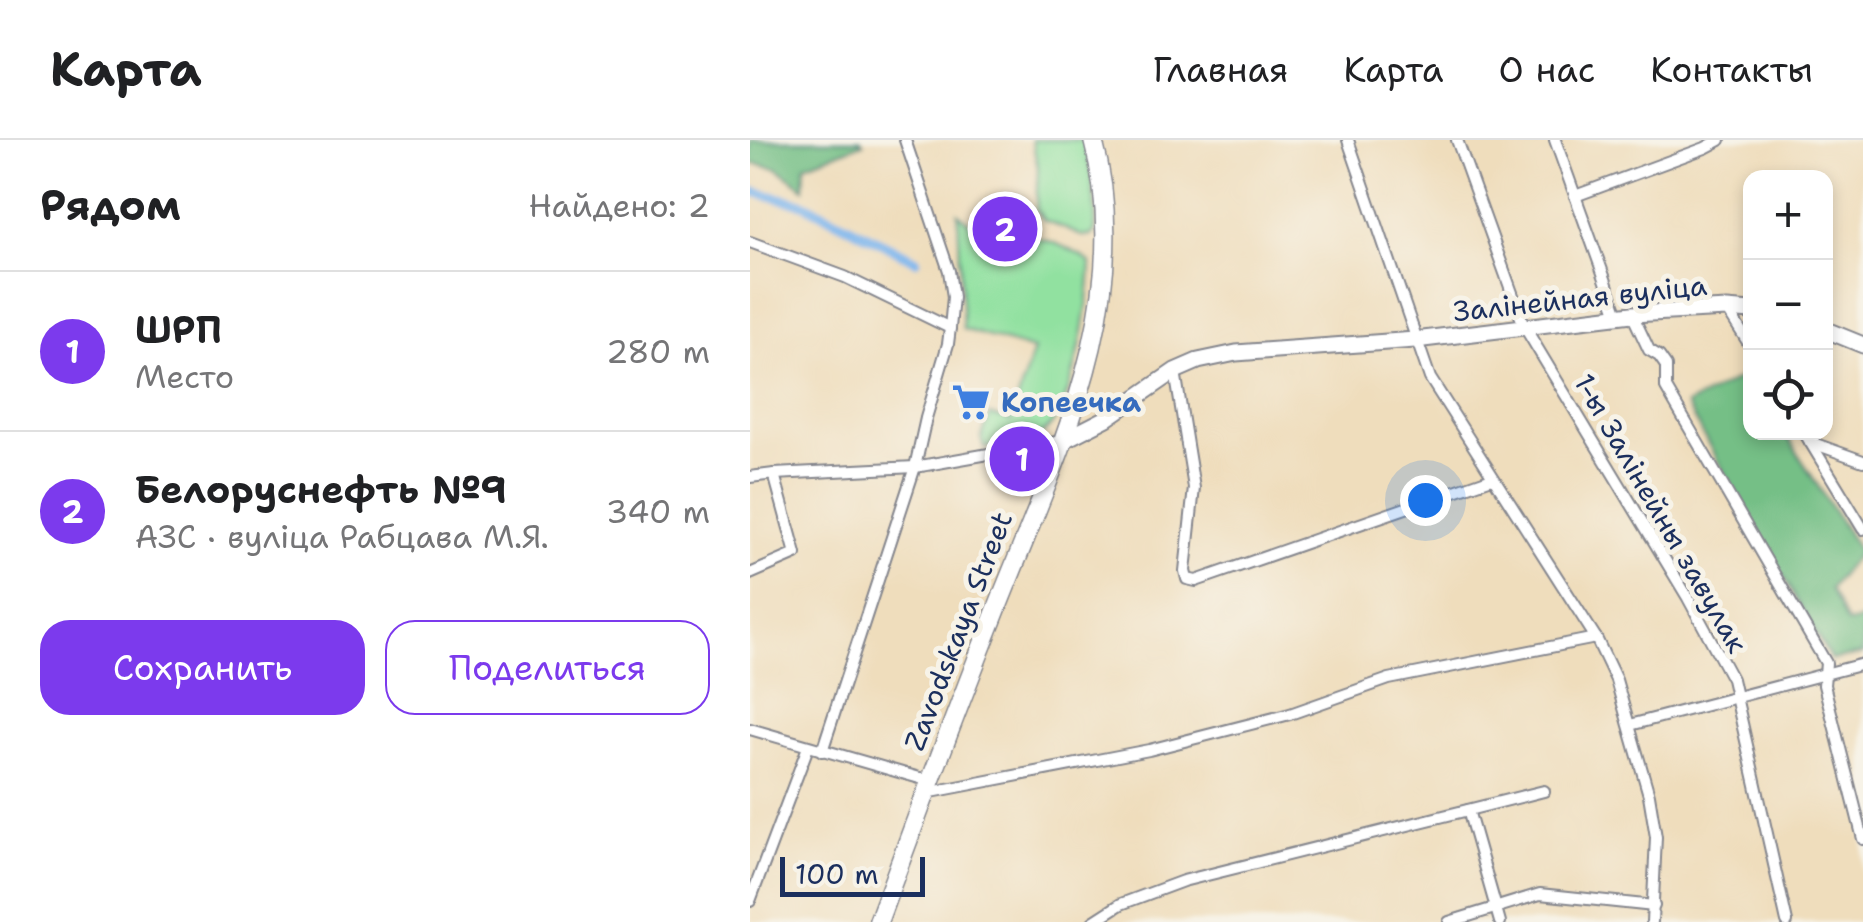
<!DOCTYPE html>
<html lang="ru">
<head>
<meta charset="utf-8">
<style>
  body { margin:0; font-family:"Shantell Sans",sans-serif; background:#f6f6f6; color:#202124 }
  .controls { position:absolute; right:30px; top:30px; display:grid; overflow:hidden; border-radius:20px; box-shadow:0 5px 15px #0003 }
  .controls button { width:90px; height:90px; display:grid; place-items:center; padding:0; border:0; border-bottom:2px solid #e0e0e0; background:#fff; color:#202124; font:50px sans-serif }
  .scale { position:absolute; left:30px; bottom:25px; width:145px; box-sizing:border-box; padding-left:10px; border:5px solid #1b2f5e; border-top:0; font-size:28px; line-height:35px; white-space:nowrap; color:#1b2f5e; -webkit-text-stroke:8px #f7f3e8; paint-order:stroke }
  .you { position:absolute; left:675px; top:360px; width:35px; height:35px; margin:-25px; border:8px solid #fff; border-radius:50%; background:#1a73e8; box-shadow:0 0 0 15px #1a73e833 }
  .badge { display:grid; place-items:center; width:65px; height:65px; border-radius:50%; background:#7c3aed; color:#fff; font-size:32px; font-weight:700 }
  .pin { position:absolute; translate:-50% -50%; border:5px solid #fff; box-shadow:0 2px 10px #0006 }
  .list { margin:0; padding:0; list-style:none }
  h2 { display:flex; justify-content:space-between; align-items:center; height:130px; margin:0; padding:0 40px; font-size:42px }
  h2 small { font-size:32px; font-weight:400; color:#757577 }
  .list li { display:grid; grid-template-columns:65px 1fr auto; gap:30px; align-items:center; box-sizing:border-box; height:160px; padding:0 40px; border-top:2px solid #e0e0e0 }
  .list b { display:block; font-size:38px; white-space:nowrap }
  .list p { margin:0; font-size:32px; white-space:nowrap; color:#757577 }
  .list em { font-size:32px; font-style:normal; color:#757577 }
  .actions { display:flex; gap:20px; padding:30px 40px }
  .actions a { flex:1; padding:22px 0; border:2px solid #7c3aed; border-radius:30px; text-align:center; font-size:35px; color:#7c3aed }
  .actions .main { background:#7c3aed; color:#fff }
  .icon { flex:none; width:55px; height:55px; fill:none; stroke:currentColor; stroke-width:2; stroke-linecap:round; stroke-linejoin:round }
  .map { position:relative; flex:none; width:1113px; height:782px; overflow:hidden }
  header { display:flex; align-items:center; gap:60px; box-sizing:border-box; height:140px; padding:0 50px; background:#fff; border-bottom:2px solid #e0e0e0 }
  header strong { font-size:48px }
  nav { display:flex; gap:55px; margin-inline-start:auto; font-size:35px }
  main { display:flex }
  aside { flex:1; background:#fff }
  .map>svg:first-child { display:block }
  .green { fill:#91e1a0; stroke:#56887f; stroke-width:2.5 }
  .forest { fill:#74bf86; stroke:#487772; stroke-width:2.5 }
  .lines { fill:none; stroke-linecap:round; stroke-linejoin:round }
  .canal { stroke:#7db5ed; stroke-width:10 }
  .street-casing { stroke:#85868d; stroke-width:14 }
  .secondary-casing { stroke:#85868d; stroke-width:19 }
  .primary-casing { stroke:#85868d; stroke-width:21 }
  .street { stroke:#fff; stroke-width:10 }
  .secondary { stroke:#fff; stroke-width:15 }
  .primary { stroke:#fff; stroke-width:18 }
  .labels { text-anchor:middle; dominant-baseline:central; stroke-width:10; stroke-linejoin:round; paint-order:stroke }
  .street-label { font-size:28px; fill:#1b2f5e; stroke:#f7f3e8 }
  .shop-label { font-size:28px; font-weight:bold; fill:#366cbe; stroke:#f7f3e8; text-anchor:start }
</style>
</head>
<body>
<header>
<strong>Карта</strong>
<nav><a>Главная</a><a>Карта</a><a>О нас</a><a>Контакты</a></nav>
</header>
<main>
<aside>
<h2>Рядом<small>Найдено: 2</small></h2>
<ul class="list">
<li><span class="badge">1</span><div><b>ШРП</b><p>Место</p></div><em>280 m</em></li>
<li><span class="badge">2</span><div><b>Белоруснефть №9</b><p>АЗС · вуліца Рабцава М.Я.</p></div><em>340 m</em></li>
</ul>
<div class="actions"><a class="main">Сохранить</a><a>Поделиться</a></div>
</aside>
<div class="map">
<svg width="1113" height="782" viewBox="0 0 1113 782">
  <rect width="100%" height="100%" fill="#f7f3e8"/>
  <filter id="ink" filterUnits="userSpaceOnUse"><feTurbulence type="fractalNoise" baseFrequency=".01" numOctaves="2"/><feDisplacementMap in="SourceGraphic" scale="20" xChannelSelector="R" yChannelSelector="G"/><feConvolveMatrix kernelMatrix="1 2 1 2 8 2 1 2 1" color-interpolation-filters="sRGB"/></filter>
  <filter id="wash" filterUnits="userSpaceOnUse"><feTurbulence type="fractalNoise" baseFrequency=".0048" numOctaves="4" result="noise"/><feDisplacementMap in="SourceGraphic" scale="40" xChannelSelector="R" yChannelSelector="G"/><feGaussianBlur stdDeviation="2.25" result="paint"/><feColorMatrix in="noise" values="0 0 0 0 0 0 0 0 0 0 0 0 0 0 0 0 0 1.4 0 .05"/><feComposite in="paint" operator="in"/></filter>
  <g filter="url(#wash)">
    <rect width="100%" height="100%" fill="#efddbc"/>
    <g class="green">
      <path d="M282 0H334C341 30 347 62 345 92L340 96H332L294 80 286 70 288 28Z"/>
      <path d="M208 73C221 85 240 98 258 101 267 103 274 98 282 98 297 98 332 113 341 124 339 164 325 268 293 293 276 307 255 305 234 308L231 299 240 275 261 281 283 210 213 189Z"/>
    </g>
    <g class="forest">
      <polygon points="0,0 111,0 113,3 55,25 54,48 27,28 0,23"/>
      <polygon points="999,234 1001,292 1035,293 1109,412 1080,449 1097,483 1113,480 1113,514 1081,520 936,265"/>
    </g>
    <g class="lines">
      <polyline class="canal" points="0,51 54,64 166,120"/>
    </g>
  </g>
  <g filter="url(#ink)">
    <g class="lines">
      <g class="street-casing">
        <g id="street">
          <polyline points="155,0 199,131 203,157 200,188"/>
          <polyline points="598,0 680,238 846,498 866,540 899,655 906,697 902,782"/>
          <polyline points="707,0 774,186 938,458 982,539 1037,782"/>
          <polyline points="805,0 868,175"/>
          <polyline points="825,56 955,8 970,0"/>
          <polyline points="0,102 95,137 200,188 198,204 176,278 165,327 72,611"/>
          <polyline points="977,169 1001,207"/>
          <polyline points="882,174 899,210 909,216 916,226 916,248 1076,523 1074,545 1113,699"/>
          <polyline points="425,231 444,348 435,431 437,439 446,441 742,338"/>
          <polyline points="1054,292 1113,389"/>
          <polyline points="1060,302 1113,321"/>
          <polyline points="0,337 24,334 165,327 312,301"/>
          <polyline points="0,434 46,414 24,334"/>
          <polyline points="880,585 1113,524"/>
          <polyline points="0,589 180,641"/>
          <polyline points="176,653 399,610 540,574 639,539 846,498"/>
          <polyline points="718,670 750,782"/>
          <polyline points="0,761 58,607"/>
          <polyline points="343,782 371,764 433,741 794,651"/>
          <polyline points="699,782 790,754 904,766"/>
        </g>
      </g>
      <g class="secondary-casing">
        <g id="secondary">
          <polyline points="1076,190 1113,205"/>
          <polyline points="312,301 357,278 425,231 448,221 486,213 665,200 882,174 977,169 1001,171"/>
        </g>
      </g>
      <g class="primary-casing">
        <path id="primary" d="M128 782C166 679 204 577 244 476 302 326 388 164 343 0"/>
      </g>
      <use href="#street" class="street"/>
      <use href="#secondary" class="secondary"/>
      <use href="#primary" class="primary"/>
    </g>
  </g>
  <defs>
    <g id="supermarket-bare" transform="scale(3)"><path d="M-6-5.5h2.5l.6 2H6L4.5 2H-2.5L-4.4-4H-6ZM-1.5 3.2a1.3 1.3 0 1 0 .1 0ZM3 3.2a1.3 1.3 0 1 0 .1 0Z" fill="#3f7fe0" stroke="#f7f3e8" stroke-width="2.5" paint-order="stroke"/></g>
  </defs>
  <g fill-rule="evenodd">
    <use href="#supermarket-bare" x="221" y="262"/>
  </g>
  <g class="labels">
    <g class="street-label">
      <text transform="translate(830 158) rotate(-6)">Залінейная вуліца</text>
      <text transform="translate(911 373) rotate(60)">1-ы Залінейны завулак</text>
      <text transform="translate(208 491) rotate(-69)">Zavodskaya Street</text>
    </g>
    <g class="shop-label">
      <text x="251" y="262">Копеечка</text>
    </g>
  </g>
</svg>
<div class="controls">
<button>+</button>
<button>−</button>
<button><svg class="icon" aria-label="locate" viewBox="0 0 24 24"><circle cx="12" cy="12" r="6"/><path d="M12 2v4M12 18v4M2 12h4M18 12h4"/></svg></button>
</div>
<div class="scale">100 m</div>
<div class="you"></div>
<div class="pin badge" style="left:272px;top:319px">1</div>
<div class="pin badge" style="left:255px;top:89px">2</div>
</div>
</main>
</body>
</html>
